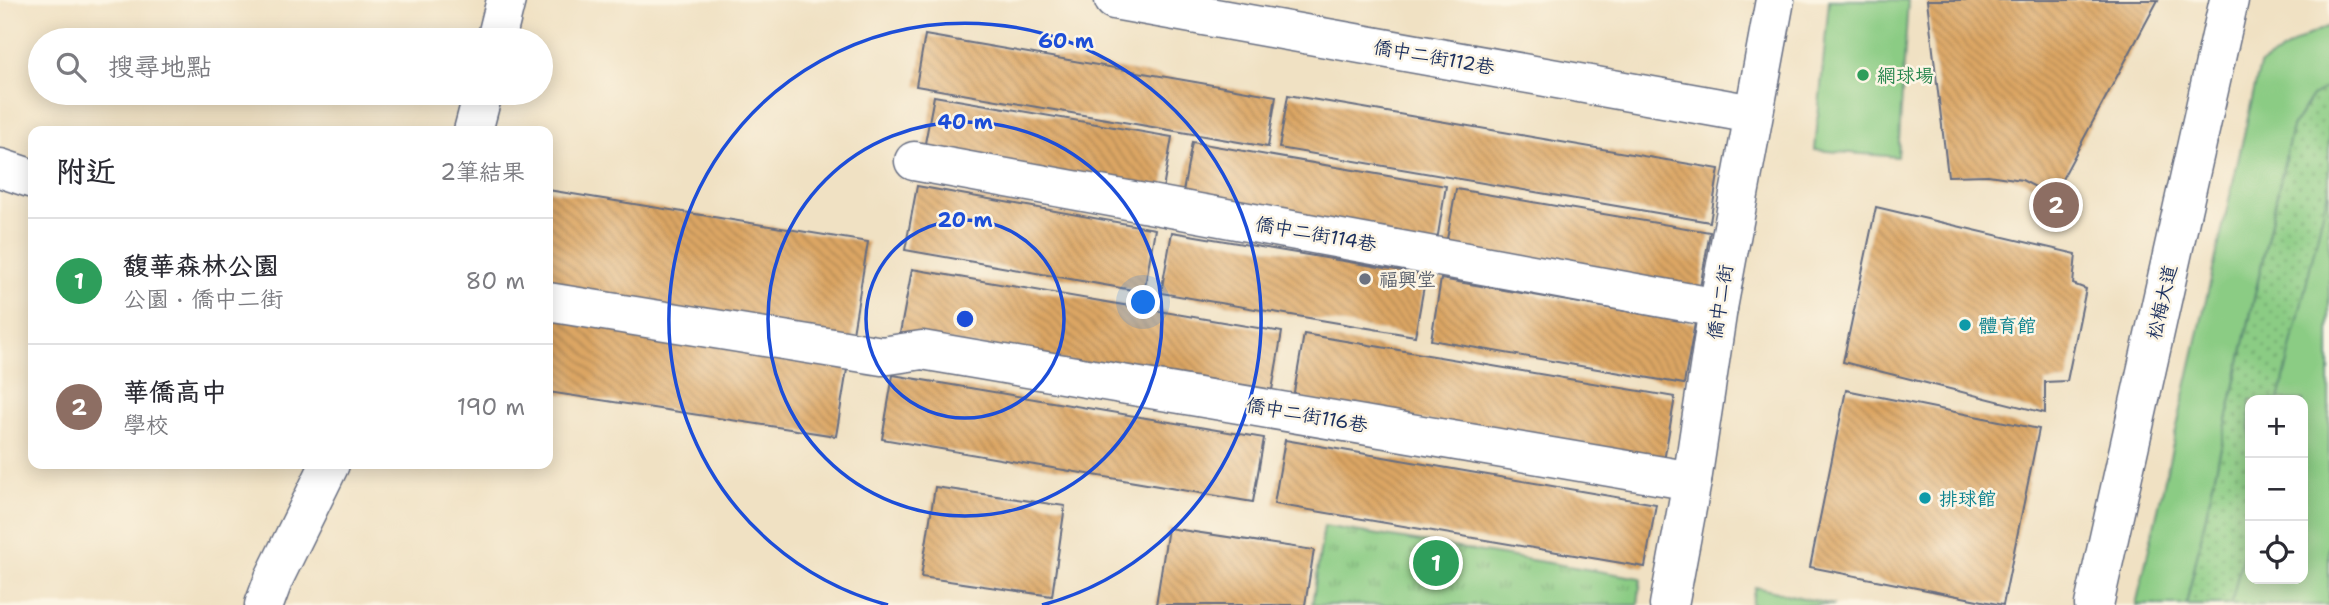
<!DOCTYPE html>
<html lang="zh-TW">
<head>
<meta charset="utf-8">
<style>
  body { margin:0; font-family:"Shantell Sans","LXGW WenKai TC",sans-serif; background:#f2f2f3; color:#2b2b33 }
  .controls { position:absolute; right:21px; bottom:21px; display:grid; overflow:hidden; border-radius:14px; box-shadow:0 4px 18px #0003 }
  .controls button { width:63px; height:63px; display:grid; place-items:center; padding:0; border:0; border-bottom:2px solid #e1e1e2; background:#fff; color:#2b2b33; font:35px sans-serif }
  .you { position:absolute; left:1144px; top:303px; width:24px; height:24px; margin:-18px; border:5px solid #fff; border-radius:50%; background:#1a73e8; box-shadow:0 0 0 10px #1a73e833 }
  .badge { display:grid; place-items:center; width:46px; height:46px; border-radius:50%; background:#d1495b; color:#fff; font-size:23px; font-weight:700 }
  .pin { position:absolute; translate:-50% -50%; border:4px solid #fff; box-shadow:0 2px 7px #0006 }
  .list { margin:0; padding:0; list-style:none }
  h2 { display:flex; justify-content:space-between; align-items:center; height:91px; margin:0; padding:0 28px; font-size:30px }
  h2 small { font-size:23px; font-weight:400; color:#7c7c81 }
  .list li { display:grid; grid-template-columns:46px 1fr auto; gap:21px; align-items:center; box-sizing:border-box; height:126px; padding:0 28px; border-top:2px solid #e1e1e2 }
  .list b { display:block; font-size:26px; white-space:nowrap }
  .list p { margin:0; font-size:23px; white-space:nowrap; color:#7c7c81 }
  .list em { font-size:23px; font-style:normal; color:#7c7c81 }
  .icon { flex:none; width:38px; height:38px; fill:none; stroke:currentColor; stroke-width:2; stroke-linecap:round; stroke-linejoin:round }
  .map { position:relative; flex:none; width:2329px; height:605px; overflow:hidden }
  .search { position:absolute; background:#fff; box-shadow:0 4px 18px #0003; left:28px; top:28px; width:525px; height:77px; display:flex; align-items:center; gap:18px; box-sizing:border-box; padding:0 24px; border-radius:38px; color:#7c7c81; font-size:26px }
  .panel { position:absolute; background:#fff; box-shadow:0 4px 18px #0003; left:28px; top:126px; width:525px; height:343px; border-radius:14px }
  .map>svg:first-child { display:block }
  .grass { fill:url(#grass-dots); stroke:#537e71; stroke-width:2; fill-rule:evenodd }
  .park { fill:url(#park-tufts); stroke:#537e71; stroke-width:2 }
  .pitch { fill:#8bcc84; stroke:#537e71; stroke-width:2 }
  .building { fill:url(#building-back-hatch) }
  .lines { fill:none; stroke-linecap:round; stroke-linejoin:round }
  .minor-casing { stroke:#666d81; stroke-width:41 }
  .minor { stroke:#fff; stroke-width:38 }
  .ring { fill:none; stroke:#1d4ed8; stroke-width:3.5 }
  .leisure-dot { fill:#2e9e5b; stroke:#fcf5e5; stroke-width:2.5 }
  .worship-dot { fill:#6b7280; stroke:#fcf5e5; stroke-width:2.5 }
  .culture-dot { fill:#0f9aa8; stroke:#fcf5e5; stroke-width:2.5 }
  .labels { text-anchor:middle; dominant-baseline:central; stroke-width:5; stroke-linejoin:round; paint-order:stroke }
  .street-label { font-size:19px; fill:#1b2f5e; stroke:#fcf5e5 }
  .leisure-label { font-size:19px; fill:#27864d; stroke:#fcf5e5; text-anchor:start }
  .worship-label { font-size:19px; fill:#5b616d; stroke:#fcf5e5; text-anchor:start }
  .culture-label { font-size:19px; fill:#0d838f; stroke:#fcf5e5; text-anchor:start }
  .centre { fill:#1d4ed8; stroke:#fcf5e5; stroke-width:3.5 }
  .ring-label { font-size:21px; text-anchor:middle; font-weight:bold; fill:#1d4ed8; stroke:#fcf5e5; stroke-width:5; stroke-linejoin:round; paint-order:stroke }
</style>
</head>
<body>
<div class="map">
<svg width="2329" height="605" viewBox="0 0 2329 605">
  <defs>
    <pattern id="grass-dots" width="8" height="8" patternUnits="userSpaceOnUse" patternTransform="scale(1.75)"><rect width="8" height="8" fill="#8bcc84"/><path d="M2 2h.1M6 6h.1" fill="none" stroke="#71a66f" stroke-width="1.8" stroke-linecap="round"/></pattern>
    <pattern id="park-tufts" width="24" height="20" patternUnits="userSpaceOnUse" patternTransform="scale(1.75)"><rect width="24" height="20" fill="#8bcc84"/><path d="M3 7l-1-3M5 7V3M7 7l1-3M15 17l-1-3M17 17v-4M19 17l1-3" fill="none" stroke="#71a66f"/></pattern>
    <pattern id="building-back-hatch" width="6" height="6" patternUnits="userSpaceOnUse" patternTransform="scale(1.75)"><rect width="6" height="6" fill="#dca663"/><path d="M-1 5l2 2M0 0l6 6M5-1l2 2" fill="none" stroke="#b28855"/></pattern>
  </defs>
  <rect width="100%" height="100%" fill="#fcf5e5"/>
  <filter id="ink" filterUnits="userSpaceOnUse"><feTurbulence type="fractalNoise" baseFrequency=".0143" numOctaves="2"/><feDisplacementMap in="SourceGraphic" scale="14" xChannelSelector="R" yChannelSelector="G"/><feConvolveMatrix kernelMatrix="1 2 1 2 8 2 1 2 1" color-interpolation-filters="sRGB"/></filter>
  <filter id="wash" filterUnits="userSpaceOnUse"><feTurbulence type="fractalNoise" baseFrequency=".00686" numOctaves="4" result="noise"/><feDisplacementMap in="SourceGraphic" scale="28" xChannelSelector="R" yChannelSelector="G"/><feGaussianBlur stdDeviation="1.57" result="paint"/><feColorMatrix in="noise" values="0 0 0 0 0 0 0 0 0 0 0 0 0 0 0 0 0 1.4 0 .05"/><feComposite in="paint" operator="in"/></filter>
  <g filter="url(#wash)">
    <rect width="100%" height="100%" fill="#f0e1c3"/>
    <path class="grass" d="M2329 86V605H2186L2292 127 2312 96ZM2250 400H2303V579H2250Z"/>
    <polygon class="park" points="1324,526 1641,578 1638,605 1312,605"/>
    <g class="pitch">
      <polygon points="1829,0 1908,0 1898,157 1815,150"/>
      <polygon points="2329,26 2329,86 2312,96 2292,127 2186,605 2136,605 2260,65 2306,36"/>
      <polygon points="2329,187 2329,605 2231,605 2250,523 2250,579 2303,579 2303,400 2279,400"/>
      <polygon points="1755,587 1834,605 1751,605"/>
    </g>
    <g id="blocks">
      <g class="building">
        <polygon points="1927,0 2158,0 2053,196 2022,180 1988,175 1948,176"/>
        <polygon points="925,35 1276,96 1268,147 916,86"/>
        <polygon points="1288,95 1719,169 1710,222 1279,148"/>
        <polygon points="934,96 1172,137 1161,201 922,159"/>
        <polygon points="1192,142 1446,186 1436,247 1181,203"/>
        <polygon points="917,186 1155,229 1144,292 905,250"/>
        <polygon points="1456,189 1710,232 1699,293 1445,250"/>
        <polygon points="548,190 868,242 836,436 548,392"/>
        <polygon points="1876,207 2076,254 2073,284 2086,289 2067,381 2045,382 2045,413 1843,362"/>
        <polygon points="1172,232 1426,275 1415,336 1161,293"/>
        <polygon points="912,269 1282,332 1271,396 900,333"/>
        <polygon points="1441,279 1695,323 1684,384 1431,340"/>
        <polygon points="1304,334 1675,397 1664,461 1293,398"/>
        <polygon points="893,375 1264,438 1253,502 882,439"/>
        <polygon points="1846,390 2039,429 2003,605 1810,567"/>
        <polygon points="1285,440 1656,504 1645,567 1274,504"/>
        <polygon points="935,487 1065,506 1052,596 921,577"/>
        <polygon points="1168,528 1314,550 1305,605 1156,605"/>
      </g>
    </g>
  </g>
  <g filter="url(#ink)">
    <use href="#blocks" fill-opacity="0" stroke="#666d81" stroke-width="2"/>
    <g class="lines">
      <g class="minor-casing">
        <g id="minor">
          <polyline points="1114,0 1753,114"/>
          <polyline points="496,40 506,0"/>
          <polyline points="473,131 483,93"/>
          <polyline points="914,161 1718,308"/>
          <polyline points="0,168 33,179"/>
          <polyline points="548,302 882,356 922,350 1692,481"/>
          <polyline points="264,605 274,578 330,464"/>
          <polyline points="1669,605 1692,481 1718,308 1775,0"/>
          <polyline points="2094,605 2229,0"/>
        </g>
      </g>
      <use href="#minor" class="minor"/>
    </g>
  </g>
  <g class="ring">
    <circle cx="965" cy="319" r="99"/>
    <circle cx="965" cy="319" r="197"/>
    <path d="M888 605A296 296 0 1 1 1042 605"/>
  </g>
  <circle class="leisure-dot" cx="1863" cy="75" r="7"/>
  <circle class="worship-dot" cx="1365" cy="279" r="7"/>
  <g class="culture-dot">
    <circle cx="1965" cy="325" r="7"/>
    <circle cx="1925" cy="498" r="7"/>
  </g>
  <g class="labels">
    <g class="street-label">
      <text transform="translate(1434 57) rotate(10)">僑中二街112巷</text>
      <text transform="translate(1316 234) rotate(10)">僑中二街114巷</text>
      <text transform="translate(1720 302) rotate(-81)">僑中二街</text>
      <text transform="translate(2162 302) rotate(-77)">松梅大道</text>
      <text transform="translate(1307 415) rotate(10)">僑中二街116巷</text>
    </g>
    <g class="leisure-label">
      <text x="1877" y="75">網球場</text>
    </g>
    <g class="worship-label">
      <text x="1379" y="279">福興堂</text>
    </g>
    <g class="culture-label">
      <text x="1979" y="325">體育館</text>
      <text x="1939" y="498">排球館</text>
    </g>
  </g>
  <circle cx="965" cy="319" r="10" class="centre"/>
  <g class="ring-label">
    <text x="1066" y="48">60 m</text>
    <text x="965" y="129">40 m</text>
    <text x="965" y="227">20 m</text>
  </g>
</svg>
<div class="controls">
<button>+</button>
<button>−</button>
<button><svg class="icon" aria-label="locate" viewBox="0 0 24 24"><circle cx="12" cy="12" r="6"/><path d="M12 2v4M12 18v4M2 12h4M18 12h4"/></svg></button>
</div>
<div class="you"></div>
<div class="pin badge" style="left:1436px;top:563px;background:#2e9e5b">1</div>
<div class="pin badge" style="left:2056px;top:205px;background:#8d6e63">2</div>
<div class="search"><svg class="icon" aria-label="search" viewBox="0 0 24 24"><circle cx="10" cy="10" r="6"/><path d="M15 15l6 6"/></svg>搜尋地點</div>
<section class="panel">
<h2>附近<small>2筆結果</small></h2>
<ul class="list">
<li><span class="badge" style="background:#2e9e5b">1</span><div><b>馥華森林公園</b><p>公園 · 僑中二街</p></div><em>80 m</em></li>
<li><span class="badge" style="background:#8d6e63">2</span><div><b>華僑高中</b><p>學校</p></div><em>190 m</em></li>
</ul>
</section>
</div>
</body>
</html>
